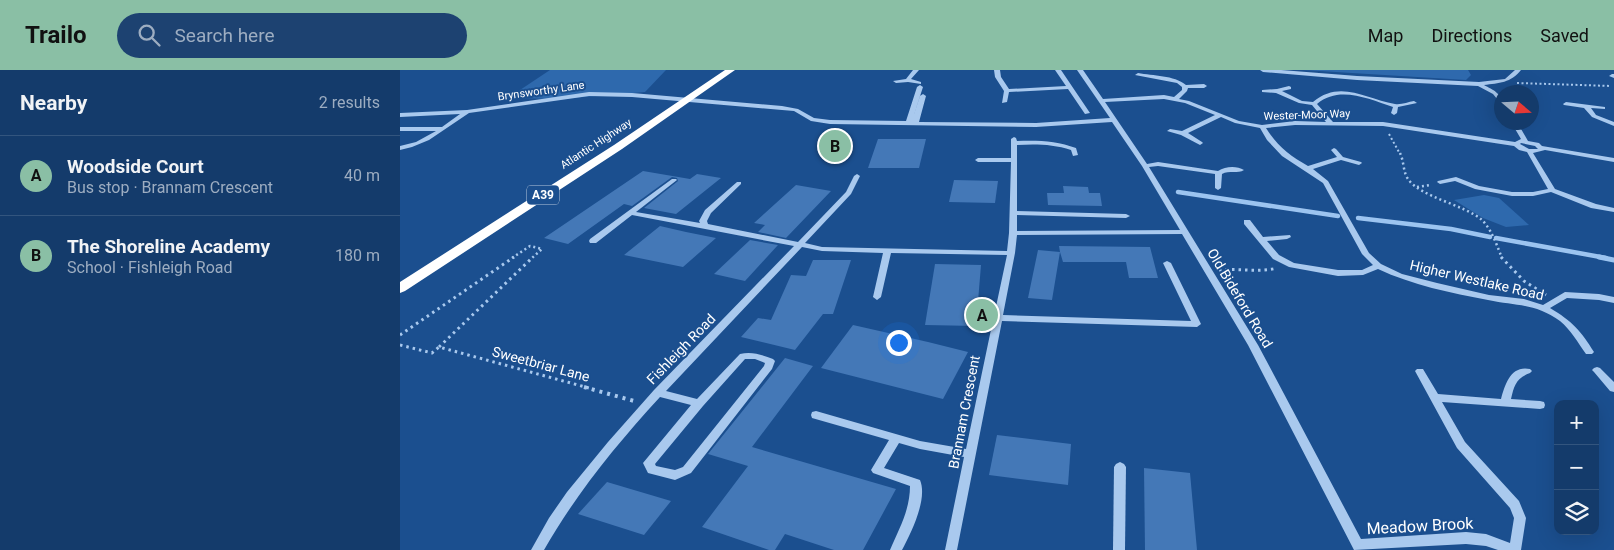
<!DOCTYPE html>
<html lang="en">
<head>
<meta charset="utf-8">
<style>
  body { margin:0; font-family:Roboto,sans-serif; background:#1d4271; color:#f1f3f6 }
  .controls { position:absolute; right:15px; bottom:15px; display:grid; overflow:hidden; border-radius:10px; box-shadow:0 5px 20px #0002 }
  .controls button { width:45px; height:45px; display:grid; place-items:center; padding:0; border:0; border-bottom:1px solid #33557e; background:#143b6b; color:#f1f3f6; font:25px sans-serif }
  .compass { position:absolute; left:1094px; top:15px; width:45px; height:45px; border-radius:50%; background:#143b6b; box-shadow:0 5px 20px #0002; rotate:109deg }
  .you { position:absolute; left:498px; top:272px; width:18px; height:18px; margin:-12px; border:4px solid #fff; border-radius:50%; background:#1a73e8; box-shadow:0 0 0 8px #1a73e833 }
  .badge { display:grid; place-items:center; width:32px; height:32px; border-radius:50%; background:#8abfa5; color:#111; font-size:16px; font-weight:700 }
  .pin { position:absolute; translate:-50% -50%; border:2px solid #fff; box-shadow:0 1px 5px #0006 }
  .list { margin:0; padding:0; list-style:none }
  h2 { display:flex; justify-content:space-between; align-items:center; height:65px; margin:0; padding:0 20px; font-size:21px }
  h2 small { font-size:16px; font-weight:400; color:#9dadc1 }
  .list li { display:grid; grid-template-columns:32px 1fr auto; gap:15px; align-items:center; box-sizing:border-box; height:80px; padding:0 20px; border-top:1px solid #33557e }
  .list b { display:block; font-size:19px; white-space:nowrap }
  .list p { margin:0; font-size:16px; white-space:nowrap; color:#9dadc1 }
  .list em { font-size:16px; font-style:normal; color:#9dadc1 }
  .icon { flex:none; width:28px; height:28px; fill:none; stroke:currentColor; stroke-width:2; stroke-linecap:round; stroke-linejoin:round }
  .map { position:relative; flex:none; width:1214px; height:480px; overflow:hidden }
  header { display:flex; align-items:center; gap:30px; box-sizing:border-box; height:70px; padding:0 25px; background:#8abfa5; color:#111 }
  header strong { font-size:24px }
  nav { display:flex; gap:28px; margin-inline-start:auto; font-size:18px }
  .search { width:350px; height:45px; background:#1d4271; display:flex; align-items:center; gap:12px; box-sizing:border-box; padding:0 18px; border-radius:28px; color:#9dadc1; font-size:19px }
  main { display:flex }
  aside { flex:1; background:#143b6b }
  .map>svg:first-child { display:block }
  .green { fill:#2e69ad }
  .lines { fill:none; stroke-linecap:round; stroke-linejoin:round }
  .stream-far1 { stroke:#9cc4f0; stroke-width:4.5 }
  .stream { stroke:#9cc4f0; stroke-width:5 }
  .building { fill:#4478b7 }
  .path-far3 { stroke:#a9c9ee; stroke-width:2; stroke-dasharray:2 2.5; stroke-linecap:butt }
  .path-far2 { stroke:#a9c9ee; stroke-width:2.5; stroke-dasharray:2 3; stroke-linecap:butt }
  .path-far1 { stroke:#a9c9ee; stroke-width:3; stroke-dasharray:2.5 4; stroke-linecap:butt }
  .path { stroke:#a9c9ee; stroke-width:4; stroke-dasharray:3 5; stroke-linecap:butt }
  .minor { fill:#a9c9ee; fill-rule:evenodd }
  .highway { fill:#fff; fill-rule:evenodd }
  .labels { text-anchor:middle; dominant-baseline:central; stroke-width:4; stroke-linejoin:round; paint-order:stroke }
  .far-street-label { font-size:11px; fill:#fff; stroke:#1b4f8f }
  .shield { fill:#1b4f8f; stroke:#bbcadd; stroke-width:1 }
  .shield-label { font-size:12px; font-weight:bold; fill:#fff }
  .street-label { font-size:14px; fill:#fff; stroke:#1b4f8f }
  .near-street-label { font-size:16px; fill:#fff; stroke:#1b4f8f }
</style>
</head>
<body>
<header>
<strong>Trailo</strong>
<div class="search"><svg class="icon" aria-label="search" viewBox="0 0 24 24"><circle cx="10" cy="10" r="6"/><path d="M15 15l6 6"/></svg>Search here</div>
<nav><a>Map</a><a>Directions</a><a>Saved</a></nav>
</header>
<main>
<aside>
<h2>Nearby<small>2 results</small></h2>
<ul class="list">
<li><span class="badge">A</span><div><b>Woodside Court</b><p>Bus stop · Brannam Crescent</p></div><em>40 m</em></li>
<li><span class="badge">B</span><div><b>The Shoreline Academy</b><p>School · Fishleigh Road</p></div><em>180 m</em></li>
</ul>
</aside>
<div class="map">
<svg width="1214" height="480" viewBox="0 0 1214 480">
  <rect width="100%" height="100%" fill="#1b4f8f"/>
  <g class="green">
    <polygon points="150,0 266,0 245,22 159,29 108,28"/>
    <polygon points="903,0 1068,0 1071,5 1066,10"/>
    <polygon points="1084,125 1099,128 1129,155 1106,157 1083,148 1054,130"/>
  </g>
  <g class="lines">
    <g class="stream-far1">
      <polyline points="778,122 938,146"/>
      <polyline points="958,148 1051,159 1090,167"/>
      <polyline points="1096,168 1206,188"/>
    </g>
    <polyline class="stream" points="1199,187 1214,190"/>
  </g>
  <g class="building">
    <polygon points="478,69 526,69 519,98 468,98"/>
    <polygon points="243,101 290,109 297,104 321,108 276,144 244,138 278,111 277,108 272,107 232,136 224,134 168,174 144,168"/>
    <polygon points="554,110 598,111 595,133 549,132"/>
    <polygon points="396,115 431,121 386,168 358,162 365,155 354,153"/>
    <polygon points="663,116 688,117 689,123 700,123 702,136 648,135 647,123 664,123"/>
    <polygon points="260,156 286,162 316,168 283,197 224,185"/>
    <polygon points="350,170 378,175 345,211 314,204"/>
    <polygon points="659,176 750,177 758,208 729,208 726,192 663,192 660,182 652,230 628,228 638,180 660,182"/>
    <polygon points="413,190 451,190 433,244 423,244 395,280 341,267 358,248 371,250 391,205 406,206"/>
    <polygon points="535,194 581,195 576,256 525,255"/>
    <polygon points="453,255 528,272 568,282 543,329 421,298"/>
    <polygon points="385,288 413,296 352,377 496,419 463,480 434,480 385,464 375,480 369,480 302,457 348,396 308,384"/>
    <polygon points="597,365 671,374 668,415 589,405"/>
    <polygon points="744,398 790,403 797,480 745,480"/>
    <polygon points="207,412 271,431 244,465 178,444"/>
  </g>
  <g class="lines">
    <g class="path-far3">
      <polyline points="1117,13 1211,16"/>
      <polyline points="989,64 1000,84"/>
    </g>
    <g class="path-far2">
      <path d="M1000 83C1004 91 1003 102 1008 109 1020 127 1065 135 1082 150 1092 160 1097 176 1102 188"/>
      <polyline points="1017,117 1031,115"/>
      <polyline points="112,188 130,176 142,179 132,188"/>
    </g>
    <g class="path-far1">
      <polyline points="1101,187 1124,211 1146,225"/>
      <path d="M819 200C839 198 859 203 877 198"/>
      <polyline points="0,265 114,187"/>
      <polyline points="0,275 32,283 39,277 189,318"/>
      <polyline points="39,277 133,187"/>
    </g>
    <polyline class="path" points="184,317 234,331"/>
    <g class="minor">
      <polygon points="513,0 519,0 511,9 521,12 521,14 508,12 496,13 493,11 506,9"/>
      <polygon points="594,0 600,0 601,7 609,19 666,16 655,0 661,0 690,43 685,44 668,19 609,22 607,32 602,33 604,21 595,7"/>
      <path d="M677 0H683L703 29 764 25 774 27 782 20V17L777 13 735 5 738 3C753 6 774 5 786 15L804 14 807 16 804 18H788L787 21 779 29 789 31 839 51 862 55 895 51 926 52 912 35 899 33 876 23 862 22V20L877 19 889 16 891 17V19L882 21 902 31 913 32C940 9 966 29 995 34 1001 35 1008 32 1014 31L1017 33 998 37 997 43 994 45 991 43 993 37C969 29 939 15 917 34L933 52H983L1115 72 1121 69 1111 52H1117L1128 71 1139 73 1142 76 1214 88V92L1145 80 1133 83 1155 119 1196 134 1214 138V142L1191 138 1151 122 1133 126H1112L1075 119 1055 111 1040 114 1037 112 1038 111 1056 107 1079 116 1112 122H1133L1148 119 1127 82 1119 80 1114 76 983 56 895 55 866 58C877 76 890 86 908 96L937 87 931 80 934 78 936 79 943 87 961 92 962 93 959 95 941 90 913 99 928 111 969 183 981 194 1002 204 1037 213 1089 225 1124 229 1143 235 1165 222 1199 224 1214 227V233L1199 230 1167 228 1150 238C1172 251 1181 261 1194 282L1192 284H1186C1178 273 1171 260 1160 251 1135 233 1116 236 1088 230 1051 223 1012 215 978 199L963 205 938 206 889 197 873 189 844 154V150H850L863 167 890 165 891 167 887 169 867 171 879 185 894 193 938 200H962L973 195 962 184 923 113 882 86 867 70 860 58 835 53 821 47 788 63 802 72 803 73 800 75 781 65 767 61 770 59 782 61 815 45 785 33 764 29 705 32 747 94 758 92 818 101C826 96 837 96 844 100 838 104 829 100 822 104L821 118 818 120 815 118V104L758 96 749 97 858 275 961 469 1066 462 1086 464 1110 473 1114 448 1110 438 1057 378 1015 301 1017 299H1023L1038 324 1101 329C1105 314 1111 295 1130 299L1132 301 1130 303C1116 308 1114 316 1111 329L1140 331 1144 332 1145 335 1144 338 1140 339 1042 332 1065 372 1119 431 1126 448 1121 480H1098L1086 476 1066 474 954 480 848 275 782 164 617 165 615 183 603 245 791 251 763 193 767 191 771 193 801 254 797 257 602 251 557 480H545L564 387 520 379 499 373 484 398 520 410C528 429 511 463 502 480H490C499 459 510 440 510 416L473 403 471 400 489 370 412 348 411 345 412 342 416 341 520 371 566 379 593 250 592 248 594 246 607 185 491 183 481 227 477 230 473 227 483 183 422 181 402 177 266 321 297 329 340 284C352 281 362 285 373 289L375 291 372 299 291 403 275 410 248 403 243 393 291 335 260 327C216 375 176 424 144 480H131L149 448 167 422 208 372 254 320 394 176 232 145 196 173H190L189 171 190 169 272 109H276L277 110 236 142 300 153 299 151 305 140 337 112H341V114L311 143 307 151 308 154 398 172 446 122 454 106 457 104 460 106 451 124 405 173 422 177 607 181 609 163 611 92H578L575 90 578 88H611V69L614 67 616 68 617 71C638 70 657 71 676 78L678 85 673 86 671 80C653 74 635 74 617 75V141L726 144 730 146 726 148 617 145V161L780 160 742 96 712 52 636 57 430 54 411 51 394 41 382 40 232 27 189 26 69 43 29 70 12 77 0 80V76L16 72 36 61H0V57H42L60 44 0 47V43L67 40 189 22 232 23 382 36 398 39 414 48 430 50 506 51 517 17 520 15 523 17 512 51 520 26 523 24 526 26 519 52 636 53 710 48ZM1121 73 1135 76 1138 79H1129L1120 74ZM345 289H355L365 293 364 296 283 397 275 400 256 396 255 394 303 336Z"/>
      <path d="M860 0H881L957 6 1079 12 1105 9 1115 0H1121C1111 13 1099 13 1084 15 1093 20 1102 23 1102 35L1093 24 1078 16 957 10 863 2Z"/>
      <polygon points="1212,4 1214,4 1214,8 1209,6"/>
      <polygon points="1166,32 1205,37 1205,39 1191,38 1196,45 1214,52 1214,56 1192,47 1184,38 1164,35 1163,34"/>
      <polygon points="1197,297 1200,298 1214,312 1214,322 1210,321 1194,302 1192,300 1194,298"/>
      <polygon points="720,392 724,394 726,397 725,480 713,480 714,397 716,394"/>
    </g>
    <polygon class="highway" points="325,0 335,0 222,79 5,221 0,223 0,212 214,75"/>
  </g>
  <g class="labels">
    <g class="far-street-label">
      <text transform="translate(141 21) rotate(-8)">Brynsworthy Lane</text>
      <text transform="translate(907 45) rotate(-2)">Wester-Moor Way</text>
      <text transform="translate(196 74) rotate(-33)">Atlantic Highway</text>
    </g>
    <rect class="shield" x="127" y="115.5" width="32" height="19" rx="4"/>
    <g class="shield-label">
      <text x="143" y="125">A39</text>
    </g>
    <g class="street-label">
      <text transform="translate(1077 210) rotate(13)">Higher Westlake Road</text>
      <text transform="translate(840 228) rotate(59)">Old Bideford Road</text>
      <text transform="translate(281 279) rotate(-46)">Fishleigh Road</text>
      <text transform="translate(141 294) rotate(15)">Sweetbriar Lane</text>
      <text transform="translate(564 342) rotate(-79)">Brannam Crescent</text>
    </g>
    <g class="near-street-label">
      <text transform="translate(1020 456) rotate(-3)">Meadow Brook</text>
    </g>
  </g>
</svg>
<div class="controls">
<button>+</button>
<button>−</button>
<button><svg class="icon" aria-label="layers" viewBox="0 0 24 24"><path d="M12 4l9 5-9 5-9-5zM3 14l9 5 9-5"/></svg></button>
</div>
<svg class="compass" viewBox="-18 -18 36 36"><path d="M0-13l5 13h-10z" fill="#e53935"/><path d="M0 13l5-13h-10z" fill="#9dadc1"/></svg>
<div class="you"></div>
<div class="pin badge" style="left:582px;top:245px">A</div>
<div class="pin badge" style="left:435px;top:76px">B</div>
</div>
</main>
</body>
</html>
